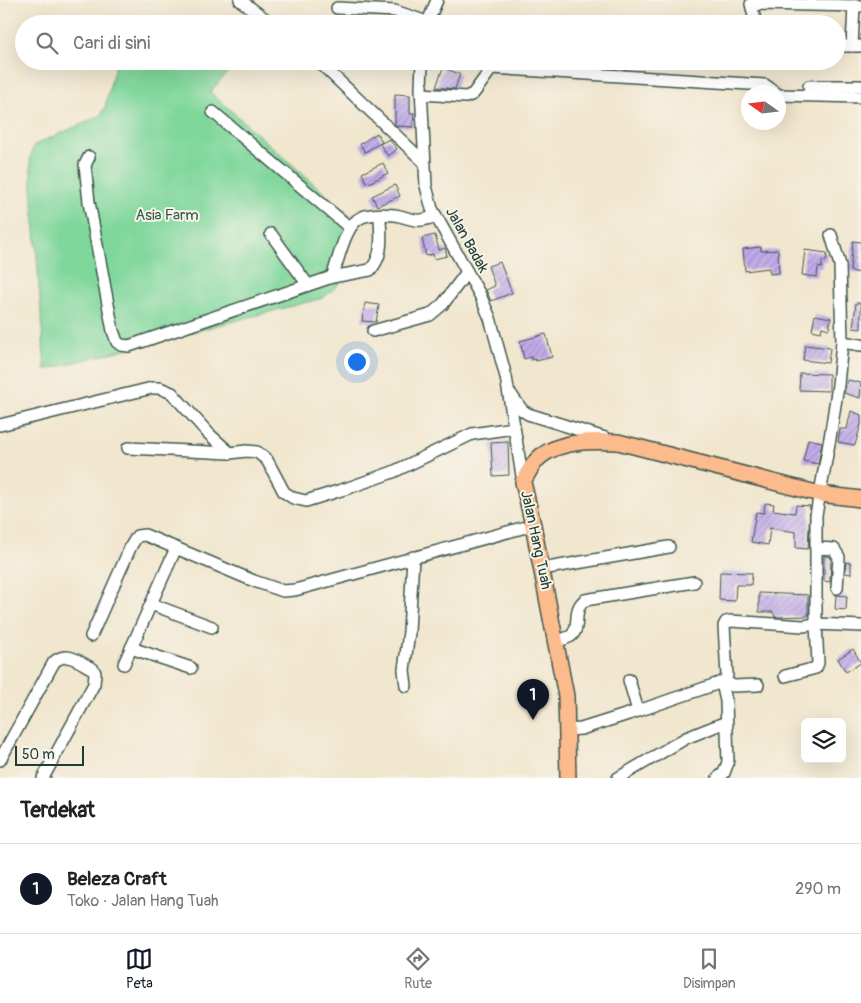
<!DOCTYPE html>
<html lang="id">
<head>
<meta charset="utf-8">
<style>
  body { margin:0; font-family:Pangolin,sans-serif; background:#f2f2f2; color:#222 }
  .controls { position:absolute; right:15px; bottom:15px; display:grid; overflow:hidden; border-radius:8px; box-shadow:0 5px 20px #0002 }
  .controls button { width:45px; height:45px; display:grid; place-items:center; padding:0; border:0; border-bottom:1px solid #e0e0e0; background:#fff; color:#222; font:25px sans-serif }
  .compass { position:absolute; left:741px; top:85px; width:45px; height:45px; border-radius:50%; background:#fff; box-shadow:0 5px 20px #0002; rotate:284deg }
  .scale { position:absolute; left:15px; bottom:12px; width:69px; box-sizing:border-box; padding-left:5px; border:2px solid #1f3d34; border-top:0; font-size:14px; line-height:18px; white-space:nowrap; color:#1f3d34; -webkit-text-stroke:4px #f7f3e8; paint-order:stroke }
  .you { position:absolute; left:356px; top:361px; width:18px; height:18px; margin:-12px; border:4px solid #fff; border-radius:50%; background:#1a73e8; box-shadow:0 0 0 8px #1a73e833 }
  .badge { display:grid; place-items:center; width:32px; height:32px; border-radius:50%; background:#111827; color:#fff; font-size:16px; font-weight:700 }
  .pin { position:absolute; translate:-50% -41px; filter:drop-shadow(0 1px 2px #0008) }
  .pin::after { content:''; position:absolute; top:26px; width:18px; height:15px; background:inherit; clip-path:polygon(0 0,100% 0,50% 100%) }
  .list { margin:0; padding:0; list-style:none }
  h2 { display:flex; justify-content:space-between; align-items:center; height:65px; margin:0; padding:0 20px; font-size:21px }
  h2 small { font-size:16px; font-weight:400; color:#767676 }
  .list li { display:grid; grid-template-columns:32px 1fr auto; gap:15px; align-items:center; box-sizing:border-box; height:90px; padding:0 20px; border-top:1px solid #e0e0e0 }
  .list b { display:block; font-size:19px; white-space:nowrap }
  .list p { margin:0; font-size:16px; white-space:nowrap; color:#767676 }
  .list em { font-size:16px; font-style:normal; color:#767676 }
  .icon { flex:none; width:28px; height:28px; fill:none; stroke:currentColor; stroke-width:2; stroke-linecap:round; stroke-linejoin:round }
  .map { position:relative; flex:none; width:861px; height:778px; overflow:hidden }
  .search { position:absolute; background:#fff; box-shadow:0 5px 20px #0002; left:15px; right:15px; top:15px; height:55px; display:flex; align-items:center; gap:12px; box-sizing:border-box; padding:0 18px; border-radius:28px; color:#767676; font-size:19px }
  .sheet { height:155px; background:#fff }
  nav { display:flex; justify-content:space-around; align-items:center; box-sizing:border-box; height:70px; border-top:1px solid #e0e0e0; background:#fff; font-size:14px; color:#767676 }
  nav a { display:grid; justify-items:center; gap:2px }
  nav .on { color:#111827 }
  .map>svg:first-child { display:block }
  .park { fill:#7fd79b; stroke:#4f8a68 }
  .building { fill:url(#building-hatch) }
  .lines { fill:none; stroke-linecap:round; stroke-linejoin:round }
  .minor-casing { stroke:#3e564b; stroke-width:14 }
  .major-casing { stroke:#3e564b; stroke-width:18 }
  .minor { stroke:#fff; stroke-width:11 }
  .major { stroke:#fbbb8c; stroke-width:15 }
  .labels { text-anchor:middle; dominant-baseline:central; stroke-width:4; stroke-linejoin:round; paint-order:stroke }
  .park-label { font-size:15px; fill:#325c49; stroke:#f7f3e8 }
  .street-label { font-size:15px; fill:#1f3d34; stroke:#f7f3e8 }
</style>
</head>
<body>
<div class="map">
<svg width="861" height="778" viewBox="0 0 861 778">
  <defs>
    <pattern id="building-hatch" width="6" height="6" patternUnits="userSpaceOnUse" patternTransform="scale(1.25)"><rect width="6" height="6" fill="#c2abeb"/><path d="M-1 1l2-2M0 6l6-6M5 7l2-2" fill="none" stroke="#9d8cbf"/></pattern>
  </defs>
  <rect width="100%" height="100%" fill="#f7f3e8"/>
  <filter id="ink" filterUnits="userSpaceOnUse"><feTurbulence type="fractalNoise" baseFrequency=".02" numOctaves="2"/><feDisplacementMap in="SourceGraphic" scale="10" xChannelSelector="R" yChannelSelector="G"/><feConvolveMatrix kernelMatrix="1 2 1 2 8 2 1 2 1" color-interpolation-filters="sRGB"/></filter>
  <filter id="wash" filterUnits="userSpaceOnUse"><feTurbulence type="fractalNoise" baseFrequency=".0096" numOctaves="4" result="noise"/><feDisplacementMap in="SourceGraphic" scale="20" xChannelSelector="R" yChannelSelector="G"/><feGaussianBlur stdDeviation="1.12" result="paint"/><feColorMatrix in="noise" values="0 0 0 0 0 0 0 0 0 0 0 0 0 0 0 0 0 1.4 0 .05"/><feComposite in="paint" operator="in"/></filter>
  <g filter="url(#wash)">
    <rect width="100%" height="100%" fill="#f1e6ce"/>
    <polygon class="park" points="116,61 237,62 210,92 350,216 339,284 323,298 45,370 30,159 34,145 100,116 105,107"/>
    <g id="blocks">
      <g class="building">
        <polygon points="443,68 460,74 455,89 436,87"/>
        <polygon points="395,94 410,95 410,114 414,113 413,127 397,126 395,124"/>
        <polygon points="377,133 382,142 365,152 360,144"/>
        <polygon points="389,139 397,149 388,156 380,144"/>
        <polygon points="383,163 388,173 367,184 362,173"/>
        <polygon points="395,185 400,196 377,206 372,196"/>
        <polygon points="435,235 439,250 445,248 447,256 434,259 433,254 426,256 422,238"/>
        <polygon points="853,241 861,242 861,273 850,271"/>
        <polygon points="761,247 761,251 778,250 779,273 770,274 769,268 745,271 743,249"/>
        <polygon points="805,250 827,253 826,261 822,261 822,268 818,267 817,277 802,275"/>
        <polygon points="500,262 512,293 491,301 486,290 495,286 488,266"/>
        <polygon points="365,303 379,305 376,322 362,321"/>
        <polygon points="856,303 861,303 861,329 853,328"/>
        <polygon points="815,315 831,318 829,329 822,327 821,332 812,330"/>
        <polygon points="546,334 552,357 536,361 535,359 531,360 531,357 524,359 520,341"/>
        <polygon points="805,345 830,348 828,363 803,360"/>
        <polygon points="800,373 829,374 829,391 799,390"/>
        <polygon points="848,380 861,383 860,398 844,393"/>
        <polygon points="851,411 861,415 861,424 855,445 838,442 840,429 847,429"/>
        <polygon points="808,439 822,442 818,464 803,461"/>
        <polygon points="508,442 509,475 493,476 491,443"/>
        <polygon points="765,503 774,504 773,510 795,513 796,505 810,506 808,549 796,548 796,532 770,528 768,545 751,542 756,512 764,513"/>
        <polygon points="824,556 830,556 831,559 830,582 824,581"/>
        <polygon points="846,562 851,563 851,574 845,573"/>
        <polygon points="720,572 752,573 751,585 736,585 735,601 719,600"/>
        <polygon points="759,593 808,595 808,616 775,617 773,612 759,612"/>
        <polygon points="836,595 847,596 846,610 835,609"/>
        <polygon points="853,649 861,663 846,672 838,659"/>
      </g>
    </g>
  </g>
  <g filter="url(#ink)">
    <use href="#blocks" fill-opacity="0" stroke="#3e564b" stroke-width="1"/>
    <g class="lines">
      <g class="minor-casing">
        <g id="minor">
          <polyline points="240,0 272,24"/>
          <polyline points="337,8 395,11 427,22"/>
          <polyline points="427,24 437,0"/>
          <polyline points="756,24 751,4 861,6"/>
          <polyline points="837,46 861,46"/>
          <polyline points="852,46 854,6"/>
          <polyline points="318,61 424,162"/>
          <polyline points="422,61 421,88 426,186 432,209 480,295 490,318 506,377 523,482"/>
          <polyline points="809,86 861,86"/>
          <polyline points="422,94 466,97 473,94 492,68 765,85 775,92"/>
          <polyline points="778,95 861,97"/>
          <polyline points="213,112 350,228"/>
          <path d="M89 157 85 165 89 202 113 331 117 342 121 345 129 346 332 277 370 270C385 255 380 234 380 215"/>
          <polyline points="271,234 308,285"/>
          <path d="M332 277C338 262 344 230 357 220 365 213 385 214 395 215 415 219 415 224 436 216"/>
          <polyline points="373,331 430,315 443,304 467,272"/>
          <polyline points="842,342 861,345"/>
          <polyline points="510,393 522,410 528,414 605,438"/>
          <polyline points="0,425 152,388 160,388 172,393 209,434 230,453"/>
          <polyline points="128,448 230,453 246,451 257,452 267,460 284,492 293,498 306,501 348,488 393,472 472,434 514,428"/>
          <polyline points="816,548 834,549 839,557 837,588"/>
          <polyline points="542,569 669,547"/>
          <polyline points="151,604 212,627"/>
          <polyline points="91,636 131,546 137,536 145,535 254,581 283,591 295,590 533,525"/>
          <path d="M556 642C561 640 567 638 571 636 582 627 571 610 585 600L694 582"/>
          <polyline points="131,648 191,668"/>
          <polyline points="124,664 176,548"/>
          <polyline points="785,676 816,668 818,663 816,624 861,626"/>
          <polyline points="629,680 638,711"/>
          <polyline points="725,681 733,686 758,685"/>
          <polyline points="406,686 404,670 409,632 413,557"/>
          <polyline points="567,730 581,729 638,711 725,681 727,675 724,626 726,622 731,621 803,626 816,624 816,515 830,438 838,385 842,342 840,265 831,235"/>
          <path d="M0 760 54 662C67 650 79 662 93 669L95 673 94 684 43 778"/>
          <polyline points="618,778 686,738 726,722"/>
          <polyline points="718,778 724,773 728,762 726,701 722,683"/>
        </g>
      </g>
      <g class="major-casing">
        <path id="major" d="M568 778 566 696 533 525 523 482C528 473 533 462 541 456 562 440 593 441 618 442L820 494 861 499"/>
      </g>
      <use href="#minor" class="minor"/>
      <use href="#major" class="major"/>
    </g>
  </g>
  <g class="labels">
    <g class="park-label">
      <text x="167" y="215">Asia Farm</text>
    </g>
    <g class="street-label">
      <text transform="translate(467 240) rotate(61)">Jalan Badak</text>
      <text transform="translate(536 540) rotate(78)">Jalan Hang Tuah</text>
    </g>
  </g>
</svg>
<div class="controls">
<button><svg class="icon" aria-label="layers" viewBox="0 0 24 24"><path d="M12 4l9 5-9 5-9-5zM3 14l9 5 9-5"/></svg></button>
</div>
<svg class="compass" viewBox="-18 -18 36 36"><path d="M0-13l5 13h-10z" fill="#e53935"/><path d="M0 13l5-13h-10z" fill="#767676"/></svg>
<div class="scale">50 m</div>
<div class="you"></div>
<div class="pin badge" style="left:533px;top:720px">1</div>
<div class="search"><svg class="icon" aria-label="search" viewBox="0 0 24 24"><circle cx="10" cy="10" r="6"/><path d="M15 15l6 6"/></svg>Cari di sini</div>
</div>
<section class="sheet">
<h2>Terdekat<small></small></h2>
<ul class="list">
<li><span class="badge">1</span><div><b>Beleza Craft</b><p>Toko · Jalan Hang Tuah</p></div><em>290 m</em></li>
</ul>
</section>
<nav>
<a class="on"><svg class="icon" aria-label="map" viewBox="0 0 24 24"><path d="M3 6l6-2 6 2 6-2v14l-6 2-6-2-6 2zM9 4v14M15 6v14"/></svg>Peta</a>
<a><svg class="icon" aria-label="directions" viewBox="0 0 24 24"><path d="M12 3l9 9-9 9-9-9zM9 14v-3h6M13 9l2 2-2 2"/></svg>Rute</a>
<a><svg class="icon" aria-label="saved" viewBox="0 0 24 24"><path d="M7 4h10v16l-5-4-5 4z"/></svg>Disimpan</a>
</nav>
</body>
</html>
